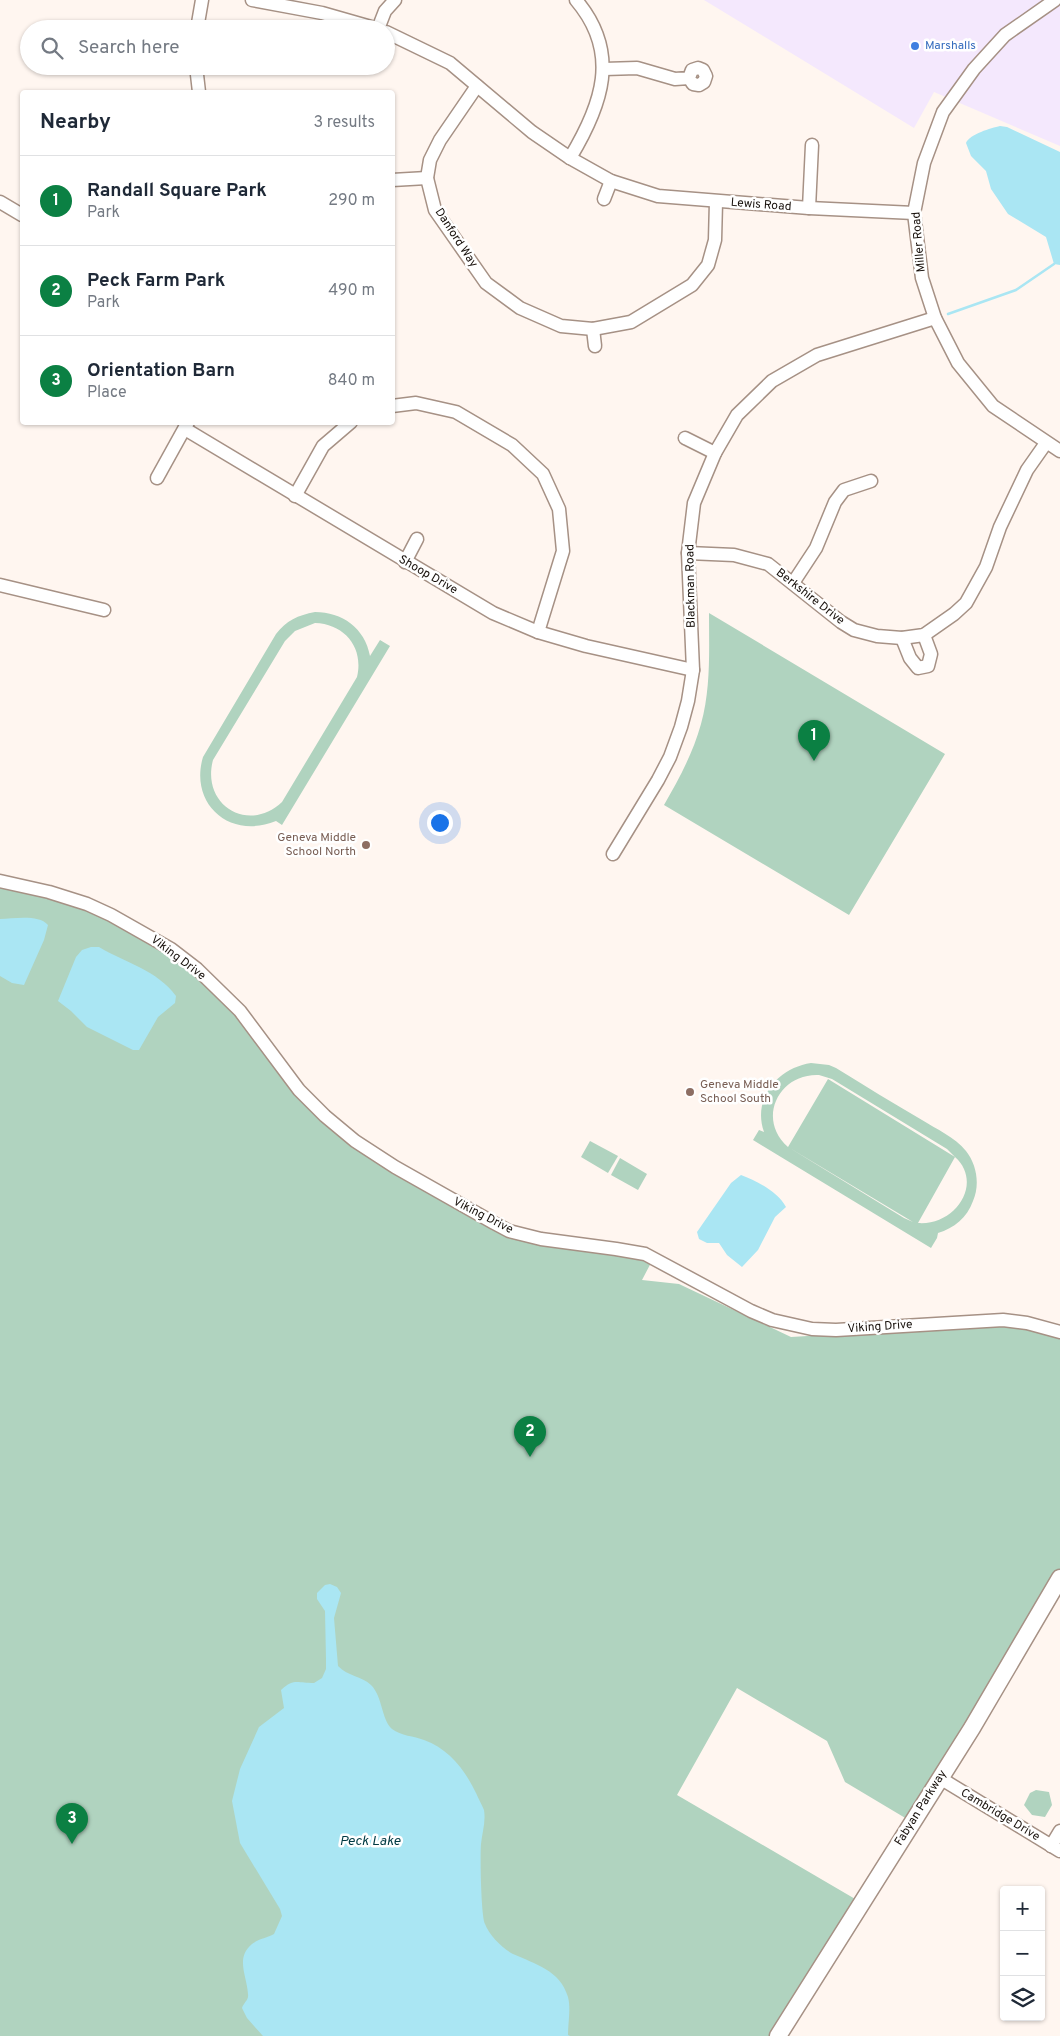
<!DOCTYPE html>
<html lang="en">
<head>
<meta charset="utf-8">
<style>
  body { margin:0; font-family:Overpass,sans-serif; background:#f6f6f7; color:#1f2937 }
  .controls { position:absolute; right:15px; bottom:15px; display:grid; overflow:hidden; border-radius:5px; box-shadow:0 1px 4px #0004 }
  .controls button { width:45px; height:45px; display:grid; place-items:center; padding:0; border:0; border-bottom:1px solid #e0e1e3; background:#fff; color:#1f2937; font:25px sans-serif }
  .you { position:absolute; left:439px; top:822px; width:18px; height:18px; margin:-12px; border:4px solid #fff; border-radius:50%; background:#1a73e8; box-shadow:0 0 0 8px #1a73e833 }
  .badge { display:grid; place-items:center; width:32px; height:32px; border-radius:50%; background:#0b8043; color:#fff; font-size:16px; font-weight:700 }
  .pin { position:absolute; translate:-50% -41px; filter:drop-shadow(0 1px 2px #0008) }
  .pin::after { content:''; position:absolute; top:26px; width:18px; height:15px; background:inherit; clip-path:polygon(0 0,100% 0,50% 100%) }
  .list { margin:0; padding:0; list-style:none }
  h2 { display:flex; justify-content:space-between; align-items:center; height:65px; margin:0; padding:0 20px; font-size:21px }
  h2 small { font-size:16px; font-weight:400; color:#747a83 }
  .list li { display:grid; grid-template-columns:32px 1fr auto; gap:15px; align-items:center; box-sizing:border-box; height:90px; padding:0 20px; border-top:1px solid #e0e1e3 }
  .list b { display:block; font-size:19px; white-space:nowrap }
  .list p { margin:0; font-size:16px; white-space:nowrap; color:#747a83 }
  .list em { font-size:16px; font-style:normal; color:#747a83 }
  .icon { flex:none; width:28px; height:28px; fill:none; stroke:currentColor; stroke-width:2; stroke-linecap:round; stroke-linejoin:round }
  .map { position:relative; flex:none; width:1060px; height:2036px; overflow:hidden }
  .search { position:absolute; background:#fff; box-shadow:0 1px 4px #0004; left:20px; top:20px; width:375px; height:55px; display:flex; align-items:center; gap:12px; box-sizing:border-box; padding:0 18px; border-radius:28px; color:#747a83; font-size:19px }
  .panel { position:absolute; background:#fff; box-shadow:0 1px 4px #0004; left:20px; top:90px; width:375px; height:335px; border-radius:5px }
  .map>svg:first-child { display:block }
  .commercial { fill:#f4e8fd }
  .green { fill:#b0d3bf; fill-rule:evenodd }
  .water { fill:#aae6f3 }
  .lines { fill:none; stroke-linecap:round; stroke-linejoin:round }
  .stream { stroke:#aae6f3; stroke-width:2.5 }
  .minor-casing { stroke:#a69185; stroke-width:15 }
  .major-casing { stroke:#a69185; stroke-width:19 }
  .minor { stroke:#fff; stroke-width:12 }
  .major { stroke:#fff; stroke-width:16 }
  .shop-dot { fill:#3f7fe0; stroke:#fff; stroke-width:2 }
  .education-dot { fill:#8d6e63; stroke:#fff; stroke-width:2 }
  .labels { text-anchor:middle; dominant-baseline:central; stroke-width:5; stroke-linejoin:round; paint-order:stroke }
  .shop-label { font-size:12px; fill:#366cbe; stroke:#fff; text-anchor:start }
  .street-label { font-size:12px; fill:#17100b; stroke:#fff }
  .education-label { font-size:12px; fill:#785e54; stroke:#fff; text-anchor:end }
  .water-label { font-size:14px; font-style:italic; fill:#003a43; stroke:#fff }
</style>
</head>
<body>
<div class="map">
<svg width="1060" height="2036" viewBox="0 0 1060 2036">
  <rect width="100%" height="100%" fill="#fff6f0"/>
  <polygon class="commercial" points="704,0 1060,0 1060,146 934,92 914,128"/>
  <g class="green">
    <path d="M315 612C342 612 365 628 370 656L380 640 390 646 282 825 276 821C230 840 189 804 203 757L276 634C286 621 298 615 315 612ZM315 623C345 624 364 648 357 677L282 802C248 834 201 805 213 760L285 641 295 631Z"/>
    <path d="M709 613 945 754 849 915 664 805C679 779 693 753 701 724 711 688 709 650 709 613Z"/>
    <polygon points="0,881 87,904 197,969 325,1116 509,1231 653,1259 642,1280 679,1284 791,1337 1024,1323 1060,1339 1060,1576 912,1822 845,1782 827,1741 737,1688 677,1795 862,1903 778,2036 0,2036"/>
    <path d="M811 1063 829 1065 836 1068C865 1086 893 1103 922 1120 936 1129 955 1137 966 1151 977 1165 980 1185 973 1201 967 1218 954 1228 938 1233L937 1238 931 1248 753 1140 759 1130 764 1132C752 1098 778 1068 811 1063ZM819 1075 832 1079 947 1149 955 1157 828 1079 788 1147C756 1119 779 1073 819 1075ZM788 1147 913 1222 904 1218ZM955 1157C984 1183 955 1226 918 1223Z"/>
    <polygon points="590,1141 618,1156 608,1173 581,1157"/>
    <polygon points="620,1158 647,1174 638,1190 611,1175"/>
    <polygon points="1036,1790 1049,1792 1052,1805 1045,1817 1032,1815 1024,1805 1030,1793"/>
  </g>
  <g class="water">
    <path d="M1000 126 1007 127 1060 152V265L1054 264 1046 237 1008 214 991 189 986 171 971 156 966 143C970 134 991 128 1000 126Z"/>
    <path d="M0 919C14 919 38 914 48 925L44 940 24 985 12 983 0 976Z"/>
    <path d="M91 947H99C126 963 157 970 176 996L175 1003 158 1017 139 1050H133L87 1027 71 1011 58 1001 76 957 82 950Z"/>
    <path d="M741 1175C757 1181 778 1192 786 1207L775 1217 758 1250 742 1267 727 1255 719 1243H707L699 1239 697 1232 731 1183Z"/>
    <path d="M330 1584 337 1587 341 1593 334 1618 338 1666C347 1676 362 1676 371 1685 383 1697 381 1719 392 1729 401 1736 414 1736 424 1740 449 1749 465 1770 476 1793 478 1798 482 1805 484 1810 486 1822 482 1833 481 1844 480 1856 481 1916 485 1924 489 1935 503 1949 513 1954 535 1964 560 1970 568 1997 571 2009 568 2022 568 2035L570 2036H263L247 2018 242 2008C244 2002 249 2000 248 1994 247 1976 235 1958 252 1944 258 1939 267 1938 274 1934L282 1916 280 1909 240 1843 232 1801 240 1769 259 1727 284 1708 281 1690C294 1678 297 1683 314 1683L322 1678 326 1669V1659L325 1611 317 1599V1593L325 1585Z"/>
  </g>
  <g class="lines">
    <polyline class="stream" points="948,314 1016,290 1054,264"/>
    <g class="minor-casing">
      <g id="minor">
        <polyline points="252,0 322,13 378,29"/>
        <polyline points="1055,0 1005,35 974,69 943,112 924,163 914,213 922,278 935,318 958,363 993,406 1060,451"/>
        <polyline points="197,29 202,0"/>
        <polyline points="378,29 385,11 395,0"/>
        <polyline points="386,32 450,63 532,132 570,158 611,181 658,196 809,208 914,213"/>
        <polyline points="196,66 199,92"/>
        <polyline points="604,69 637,68 675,79 689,78 693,84 699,85 704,82 706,76 703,70 698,68 692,70 689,78"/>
        <polyline points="477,86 440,140 430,160 427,178 435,210 486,283 520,308 561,326 593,329 631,322 692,285 708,265 715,240 716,202"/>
        <path d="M570 158C602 105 621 53 576 0"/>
        <polyline points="392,180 427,178"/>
        <polyline points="604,199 611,181"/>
        <polyline points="0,202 22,215"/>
        <polyline points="809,208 812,145"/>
        <polyline points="593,329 595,346"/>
        <polyline points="392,406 416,403 456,412 512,445 543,474 559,509 563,551 538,632"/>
        <polyline points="185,429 493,613 538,632 586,646 693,670"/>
        <polyline points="685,438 715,453"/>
        <polyline points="157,478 188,422"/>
        <polyline points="295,496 323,446 351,422"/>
        <polyline points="688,553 734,555 768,564 841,622 854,630 877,636 902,638 924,635 954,614 966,603 986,567 1000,527 1027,470 1046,443"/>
        <polyline points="405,562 417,539"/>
        <polyline points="793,583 816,548 835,502 844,490 871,481"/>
        <polyline points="0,585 104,610"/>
        <polyline points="902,638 910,658 918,668 928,666 931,654 924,635"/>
        <polyline points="613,854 658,780 670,757 681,727 688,701 693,670 688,553 694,503 715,453 737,415 772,381 817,355 935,318"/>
        <polyline points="0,881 49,892 87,904 111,915 171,949 197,969 240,1011 299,1090 325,1116 355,1141 395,1167 494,1223 509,1231 541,1239 616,1249 645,1254 751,1311 772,1320 812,1329 836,1330 1003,1320 1027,1323 1060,1332"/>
        <polyline points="940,1778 1060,1851"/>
        <polyline points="1051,1846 1060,1831"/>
      </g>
    </g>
    <g class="major-casing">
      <polyline id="major" points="778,2036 972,1728 1060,1578"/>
    </g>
    <use href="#minor" class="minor"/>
    <use href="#major" class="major"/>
  </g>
  <circle class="shop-dot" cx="915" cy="46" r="5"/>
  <g class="education-dot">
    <circle cx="366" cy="845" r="5"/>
    <circle cx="690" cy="1092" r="5"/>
  </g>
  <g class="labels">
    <g class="shop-label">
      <text x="925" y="46">Marshalls</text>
    </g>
    <g class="street-label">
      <text transform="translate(761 205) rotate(4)">Lewis Road</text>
      <text transform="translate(456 238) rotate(57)">Danford Way</text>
      <text transform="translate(919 242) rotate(-95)">Miller Road</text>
      <text transform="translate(428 575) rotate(30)">Shoop Drive</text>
      <text transform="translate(691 586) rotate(-91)">Blackman Road</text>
      <text transform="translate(810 597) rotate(38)">Berkshire Drive</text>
      <text transform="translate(178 958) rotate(37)">Viking Drive</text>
      <text transform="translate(483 1216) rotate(27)">Viking Drive</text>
      <text transform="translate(880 1327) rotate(-4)">Viking Drive</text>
      <text transform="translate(921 1808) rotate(-58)">Fabyan Parkway</text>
      <text transform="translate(1000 1815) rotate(31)">Cambridge Drive</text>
    </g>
    <g class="education-label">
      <text x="356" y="838">Geneva Middle<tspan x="356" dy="14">School North</tspan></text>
      <text x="700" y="1085" text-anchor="start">Geneva Middle<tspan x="700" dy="14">School South</tspan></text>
    </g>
    <g class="water-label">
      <text x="370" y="1841">Peck Lake</text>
    </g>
  </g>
</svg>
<div class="controls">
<button>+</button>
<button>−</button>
<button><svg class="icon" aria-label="layers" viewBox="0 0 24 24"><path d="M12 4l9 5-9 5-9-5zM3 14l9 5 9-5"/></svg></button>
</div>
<div class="you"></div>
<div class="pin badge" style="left:814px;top:761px">1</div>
<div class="pin badge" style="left:530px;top:1457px">2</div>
<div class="pin badge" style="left:72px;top:1844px">3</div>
<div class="search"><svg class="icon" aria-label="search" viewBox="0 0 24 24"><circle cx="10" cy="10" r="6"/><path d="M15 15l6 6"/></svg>Search here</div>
<section class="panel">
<h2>Nearby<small>3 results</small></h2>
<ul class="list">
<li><span class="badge">1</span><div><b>Randall Square Park</b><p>Park</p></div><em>290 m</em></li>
<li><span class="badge">2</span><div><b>Peck Farm Park</b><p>Park</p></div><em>490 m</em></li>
<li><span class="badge">3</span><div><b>Orientation Barn</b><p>Place</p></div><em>840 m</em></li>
</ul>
</section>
</div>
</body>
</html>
